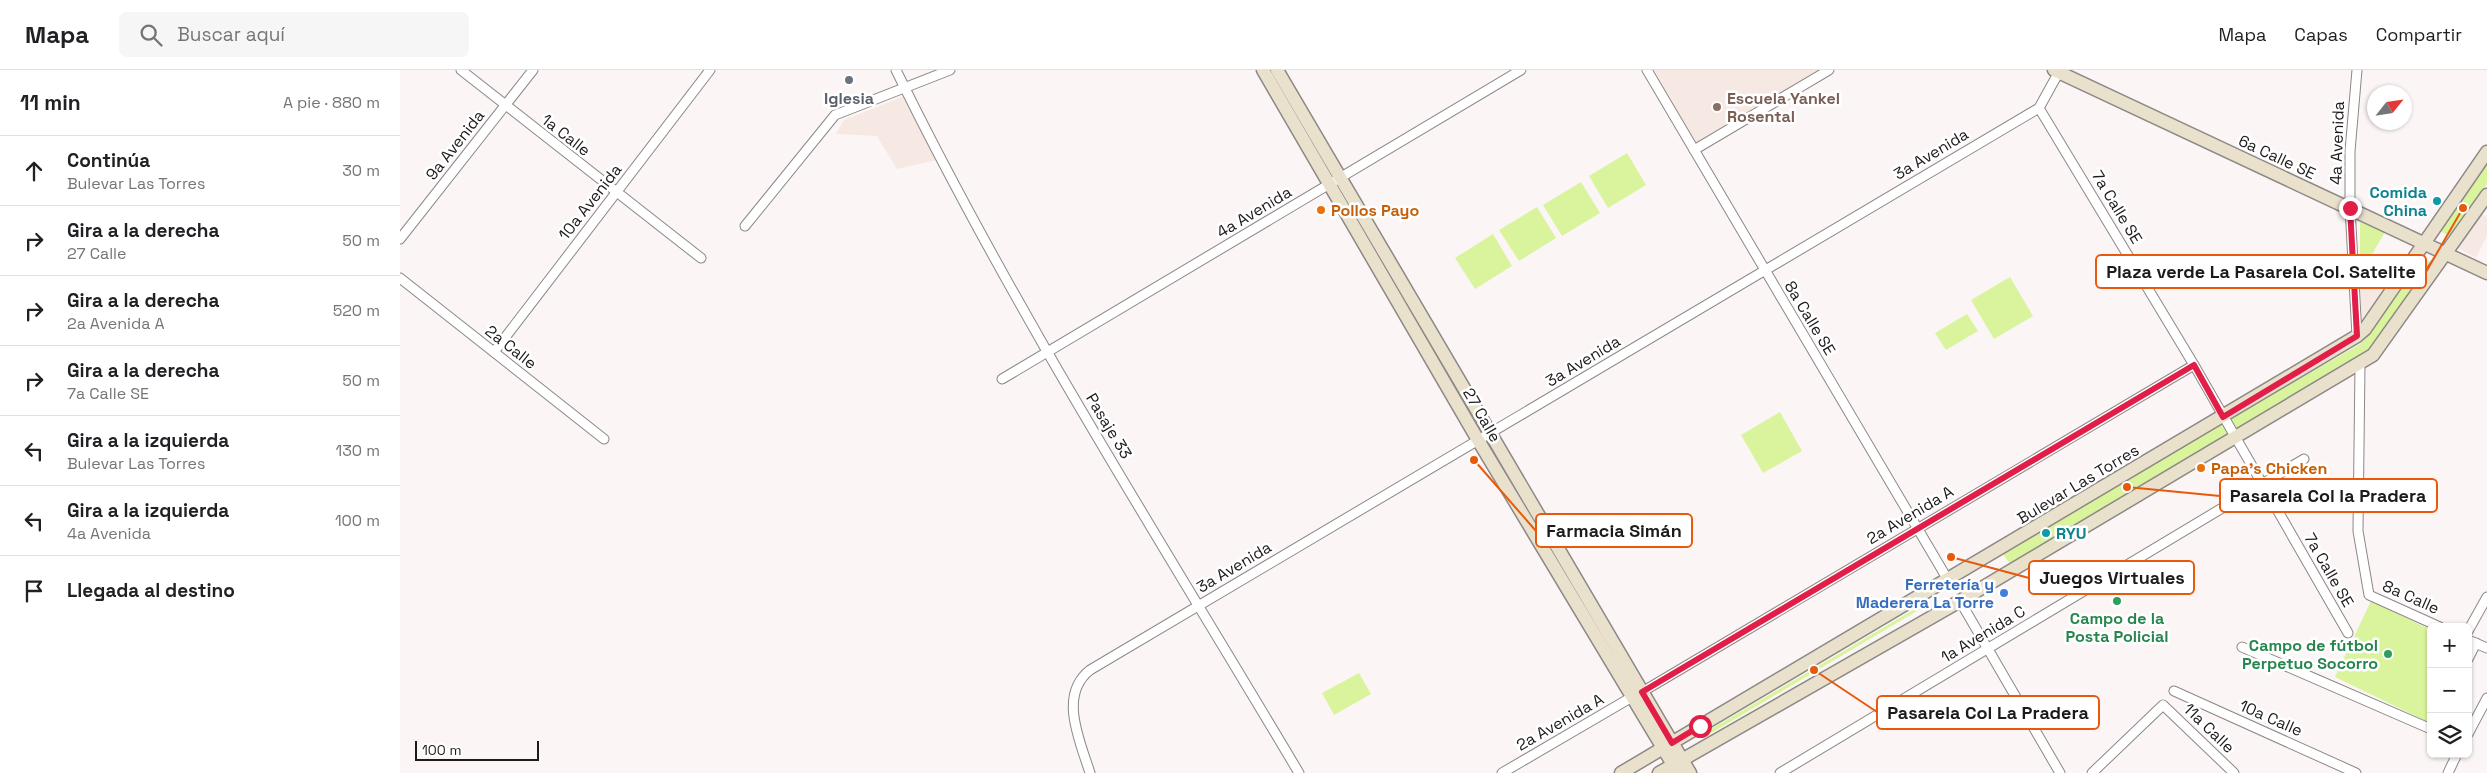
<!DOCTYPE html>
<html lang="es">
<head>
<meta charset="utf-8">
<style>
  body { margin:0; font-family:"Space Grotesk",sans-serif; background:#f6f6f6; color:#202124 }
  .controls { position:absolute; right:15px; bottom:15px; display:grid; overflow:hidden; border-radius:8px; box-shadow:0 1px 4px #0004 }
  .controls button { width:45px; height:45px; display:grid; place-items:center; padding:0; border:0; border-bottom:1px solid #e0e0e0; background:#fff; color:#202124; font:25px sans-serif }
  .compass { position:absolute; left:1967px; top:15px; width:45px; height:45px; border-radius:50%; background:#fff; box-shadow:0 1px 4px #0004; rotate:60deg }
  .scale { position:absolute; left:15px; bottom:12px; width:124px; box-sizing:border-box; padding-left:5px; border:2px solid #1c1a1a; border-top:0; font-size:14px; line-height:18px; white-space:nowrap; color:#1c1a1a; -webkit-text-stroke:4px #fff; paint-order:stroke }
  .stop { position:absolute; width:15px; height:15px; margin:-11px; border:4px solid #e11d48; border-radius:50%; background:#fff }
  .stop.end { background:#e11d48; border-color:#fff; box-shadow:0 1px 5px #0008 }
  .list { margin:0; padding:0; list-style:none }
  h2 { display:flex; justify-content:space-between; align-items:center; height:65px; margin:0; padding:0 20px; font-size:21px }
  h2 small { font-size:16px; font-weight:400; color:#757577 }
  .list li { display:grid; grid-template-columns:32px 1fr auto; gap:15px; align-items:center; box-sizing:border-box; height:70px; padding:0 20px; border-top:1px solid #e0e0e0 }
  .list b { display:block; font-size:19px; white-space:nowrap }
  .list p { margin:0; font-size:16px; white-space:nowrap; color:#757577 }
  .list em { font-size:16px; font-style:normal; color:#757577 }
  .icon { flex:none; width:28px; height:28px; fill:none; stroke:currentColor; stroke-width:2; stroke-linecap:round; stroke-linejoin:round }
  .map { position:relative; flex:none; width:2087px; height:703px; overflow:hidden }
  header { display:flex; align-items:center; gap:30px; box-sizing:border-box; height:70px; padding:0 25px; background:#fff; border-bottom:1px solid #e0e0e0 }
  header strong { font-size:24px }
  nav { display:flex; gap:28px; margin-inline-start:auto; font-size:18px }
  .search { width:350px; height:45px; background:#f6f6f6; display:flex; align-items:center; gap:12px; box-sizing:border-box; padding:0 18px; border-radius:8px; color:#757577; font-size:19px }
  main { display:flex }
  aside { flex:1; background:#fff }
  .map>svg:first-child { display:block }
  .built { fill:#f6e9e4 }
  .green { fill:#d9f49d }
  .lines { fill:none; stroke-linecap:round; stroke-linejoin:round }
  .street-casing { stroke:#8c8886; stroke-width:11 }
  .secondary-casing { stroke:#8c8886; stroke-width:15 }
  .street { stroke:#fff; stroke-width:9 }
  .secondary { stroke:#eae1cd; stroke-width:12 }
  .route { stroke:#e11d48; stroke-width:6 }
  .worship-dot { fill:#6b7280; stroke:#fff; stroke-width:2 }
  .education-dot { fill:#8d6e63; stroke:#fff; stroke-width:2 }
  .culture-dot { fill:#0f9aa8; stroke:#fff; stroke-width:2 }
  .food-dot { fill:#e8710a; stroke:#fff; stroke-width:2 }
  .shop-dot { fill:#3f7fe0; stroke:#fff; stroke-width:2 }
  .leisure-dot { fill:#2e9e5b; stroke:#fff; stroke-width:2 }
  .labels { text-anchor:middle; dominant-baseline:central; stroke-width:5; stroke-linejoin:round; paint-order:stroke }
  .worship-label { font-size:16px; font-weight:bold; fill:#5b616d; stroke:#fff }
  .education-label { font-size:16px; font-weight:bold; fill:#785e54; stroke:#fff; text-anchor:start }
  .street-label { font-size:16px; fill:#1c1a1a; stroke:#fff }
  .culture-label { font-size:16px; font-weight:bold; fill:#0d838f; stroke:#fff; text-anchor:end }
  .food-label { font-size:16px; font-weight:bold; fill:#c56008; stroke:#fff; text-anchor:start }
  .shop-label { font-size:16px; font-weight:bold; fill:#366cbe; stroke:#fff; text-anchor:end }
  .leisure-label { font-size:16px; font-weight:bold; fill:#27864d; stroke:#fff }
  .leader { fill:none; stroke:#e8590c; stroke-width:2 }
  .callout-dot { fill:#e8590c; stroke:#fff; stroke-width:2 }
  .callout { fill:#fff; stroke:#e8590c; stroke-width:2 }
  .callout-label { font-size:18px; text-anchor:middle; font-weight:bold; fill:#1c1a1a }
</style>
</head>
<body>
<header>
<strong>Mapa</strong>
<div class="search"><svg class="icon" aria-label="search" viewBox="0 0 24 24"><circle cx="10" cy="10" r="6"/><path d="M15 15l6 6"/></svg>Buscar aquí</div>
<nav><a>Mapa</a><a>Capas</a><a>Compartir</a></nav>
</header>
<main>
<aside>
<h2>11 min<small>A pie · 880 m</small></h2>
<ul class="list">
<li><svg class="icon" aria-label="ahead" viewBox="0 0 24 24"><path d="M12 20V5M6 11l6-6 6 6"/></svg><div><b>Continúa</b><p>Bulevar Las Torres</p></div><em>30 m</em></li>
<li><svg class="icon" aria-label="right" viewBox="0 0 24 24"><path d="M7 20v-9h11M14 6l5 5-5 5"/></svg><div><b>Gira a la derecha</b><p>27 Calle</p></div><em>50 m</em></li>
<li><svg class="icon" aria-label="right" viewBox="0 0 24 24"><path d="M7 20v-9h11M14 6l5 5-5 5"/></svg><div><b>Gira a la derecha</b><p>2a Avenida A</p></div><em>520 m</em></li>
<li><svg class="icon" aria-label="right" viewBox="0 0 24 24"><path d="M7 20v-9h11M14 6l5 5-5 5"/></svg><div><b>Gira a la derecha</b><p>7a Calle SE</p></div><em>50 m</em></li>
<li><svg class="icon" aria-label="left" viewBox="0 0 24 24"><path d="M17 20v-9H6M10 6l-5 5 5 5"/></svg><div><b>Gira a la izquierda</b><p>Bulevar Las Torres</p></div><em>130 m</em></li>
<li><svg class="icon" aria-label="left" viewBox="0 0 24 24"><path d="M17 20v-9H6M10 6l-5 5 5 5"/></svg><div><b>Gira a la izquierda</b><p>4a Avenida</p></div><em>100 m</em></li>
<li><svg class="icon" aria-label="arrive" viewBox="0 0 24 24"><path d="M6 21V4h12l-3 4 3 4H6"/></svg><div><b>Llegada al destino</b></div></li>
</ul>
</aside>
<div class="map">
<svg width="2087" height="703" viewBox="0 0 2087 703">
  <rect width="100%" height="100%" fill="#fbf6f5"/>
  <g class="built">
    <polygon points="1254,0 1421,0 1297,74"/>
    <polygon points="507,25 537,90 497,99 477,66 436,64 444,50"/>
    <polygon points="2080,143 2087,147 2087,166 2076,188 2058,178 2067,160 2071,161"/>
    <polygon points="1957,191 1991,215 1964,255 1958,253"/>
  </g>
  <g class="green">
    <polygon points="1227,83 1246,115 1208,138 1189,106"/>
    <polygon points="2087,91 2087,114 2051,167 2040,161"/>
    <polygon points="1181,112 1200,143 1162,166 1143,135"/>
    <polygon points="1137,137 1156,168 1119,191 1099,160"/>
    <polygon points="1960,152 1985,162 1968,191 1960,187"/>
    <polygon points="1093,164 1112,196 1075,219 1055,188"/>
    <polygon points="2021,186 2036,196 1971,281 1848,352 1611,495 1601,482 1960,274 1967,268"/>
    <polygon points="1610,207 1633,246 1594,269 1571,230"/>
    <polygon points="1567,244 1578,261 1546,280 1535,263"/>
    <polygon points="1380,342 1402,381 1363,403 1341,365"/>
    <polygon points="1971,531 2031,560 2030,653 1935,607"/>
    <polygon points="1525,533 1527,535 1303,668 1301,665"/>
    <polygon points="959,603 971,624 934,645 922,623"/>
  </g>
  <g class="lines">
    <g class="street-casing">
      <g id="street">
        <polyline points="61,0 301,188"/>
        <path d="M496 0C615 243 761 471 899 703"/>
        <polyline points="1247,0 1548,510"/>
        <polyline points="1957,0 1950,81 1950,137 1957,266"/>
        <polyline points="1639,38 1794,295 1948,563"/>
        <polyline points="1294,80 1429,0"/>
        <polyline points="345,156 435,45 550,0"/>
        <polyline points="0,169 133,0"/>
        <polyline points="0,208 204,369"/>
        <polyline points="94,282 310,0"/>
        <polyline points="1960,294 1958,461 1969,525 2040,557"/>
        <polyline points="602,309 1121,0"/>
        <polyline points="1560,531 1660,703"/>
        <polyline points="2068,561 2087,527"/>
        <polyline points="2068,570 2087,578"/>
        <polyline points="1842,577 2031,659"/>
        <polyline points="2068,589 2076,573"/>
        <polyline points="1774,621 1956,703"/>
        <polyline points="1242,622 1794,295"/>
        <polyline points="2068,664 2087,628"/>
        <path d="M690 703C680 671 658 625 690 600L1639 38 1660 0"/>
        <polyline points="1102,703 1232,627"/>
        <polyline points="1380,703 1904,389"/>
        <polyline points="1692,703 1763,635 1834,703"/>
        <polyline points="2048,703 2057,684"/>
      </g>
    </g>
    <g class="secondary-casing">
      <g id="secondary">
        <polyline points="863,0 1078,370 1278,703"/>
        <polyline points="877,0 1290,703"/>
        <polyline points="1654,0 2087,203"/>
        <polyline points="1221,703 1957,266 1965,259 2087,82"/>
        <polyline points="1259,703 1560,531 1973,285 2087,125"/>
      </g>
    </g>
    <use href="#street" class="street"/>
    <use href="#secondary" class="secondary"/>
  </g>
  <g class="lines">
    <polyline class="route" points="1300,656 1272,673 1242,622 1794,295 1823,347 1957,266 1950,138"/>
  </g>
  <circle class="worship-dot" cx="449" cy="10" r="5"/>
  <circle class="education-dot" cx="1317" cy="37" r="5"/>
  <g class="culture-dot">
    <circle cx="2037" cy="131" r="5"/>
    <circle cx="1646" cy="463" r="5"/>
  </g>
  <g class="food-dot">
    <circle cx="921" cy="140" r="5"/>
    <circle cx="1801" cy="398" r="5"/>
  </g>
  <circle class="shop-dot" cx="1604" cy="523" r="5"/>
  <g class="leisure-dot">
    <circle cx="1717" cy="531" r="5"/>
    <circle cx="1988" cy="584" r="5"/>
  </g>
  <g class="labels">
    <g class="worship-label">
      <text x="449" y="28">Iglesia</text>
    </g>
    <g class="education-label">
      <text x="1327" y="28">Escuela Yankel<tspan x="1327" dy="18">Rosental</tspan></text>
    </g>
    <g class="street-label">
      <text transform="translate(166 65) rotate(38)">1a Calle</text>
      <text transform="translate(1937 73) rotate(-88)">4a Avenida</text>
      <text transform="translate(55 75) rotate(-52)">9a Avenida</text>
      <text transform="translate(1531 84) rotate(-31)">3a Avenida</text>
      <text transform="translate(1877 87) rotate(25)">6a Calle SE</text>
      <text transform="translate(190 132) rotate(-52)">10a Avenida</text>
      <text transform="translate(1717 137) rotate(59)">7a Calle SE</text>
      <text transform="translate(854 142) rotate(-31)">4a Avenida</text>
      <text transform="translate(1410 248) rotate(59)">8a Calle SE</text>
      <text transform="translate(111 277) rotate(38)">2a Calle</text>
      <text transform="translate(1183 291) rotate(-31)">3a Avenida</text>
      <text transform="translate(1082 345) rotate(60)">27 Calle</text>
      <text transform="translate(709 356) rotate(59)">Pasaje 33</text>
      <text transform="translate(1678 414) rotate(-31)">Bulevar Las Torres</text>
      <text transform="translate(1510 445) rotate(-31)">2a Avenida A</text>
      <text transform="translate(834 497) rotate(-31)">3a Avenida</text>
      <text transform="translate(1929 500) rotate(60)">7a Calle SE</text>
      <text transform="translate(2011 527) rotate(24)">8a Calle</text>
      <text transform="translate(1583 564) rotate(-31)">1a Avenida C</text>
      <text transform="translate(1871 648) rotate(24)">10a Calle</text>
      <text transform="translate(1160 652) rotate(-30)">2a Avenida A</text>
      <text transform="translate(1809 658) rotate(44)">11a Calle</text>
    </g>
    <g class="culture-label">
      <text x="2027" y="122">Comida<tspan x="2027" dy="18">China</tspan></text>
      <text x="1656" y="463" text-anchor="start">RYU</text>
    </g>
    <g class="food-label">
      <text x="931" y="140">Pollos Payo</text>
      <text x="1811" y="398">Papa's Chicken</text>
    </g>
    <g class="shop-label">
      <text x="1594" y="514">Ferretería y<tspan x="1594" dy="18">Maderera La Torre</tspan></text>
    </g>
    <g class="leisure-label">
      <text x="1717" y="548">Campo de la<tspan x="1717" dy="18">Posta Policial</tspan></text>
      <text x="1978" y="575" text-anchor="end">Campo de fútbol<tspan x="1978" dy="18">Perpetuo Socorro</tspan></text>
    </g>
  </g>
  <path class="leader" d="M2063 138L2026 202M1727 417L1820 426M1074 390L1136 461M1551 487L1629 508M1414 600L1477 642"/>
  <g class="callout-dot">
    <circle cx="2063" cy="138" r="5"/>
    <circle cx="1727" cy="417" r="5"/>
    <circle cx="1074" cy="390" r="5"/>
    <circle cx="1551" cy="487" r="5"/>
    <circle cx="1414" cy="600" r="5"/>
  </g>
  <g class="callout">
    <rect x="1696" y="185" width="330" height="33" rx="5"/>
    <rect x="1820" y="409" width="217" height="33" rx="5"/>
    <rect x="1136" y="444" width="156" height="33" rx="5"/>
    <rect x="1629" y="491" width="165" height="33" rx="5"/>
    <rect x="1477" y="626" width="222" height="33" rx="5"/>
  </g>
  <g class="callout-label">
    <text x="1861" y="208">Plaza verde La Pasarela Col. Satelite</text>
    <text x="1928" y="432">Pasarela Col la Pradera</text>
    <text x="1214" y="467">Farmacia Simán</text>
    <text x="1712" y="514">Juegos Virtuales</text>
    <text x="1588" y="649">Pasarela Col La Pradera</text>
  </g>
</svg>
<div class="controls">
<button>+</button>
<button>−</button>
<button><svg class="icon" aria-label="layers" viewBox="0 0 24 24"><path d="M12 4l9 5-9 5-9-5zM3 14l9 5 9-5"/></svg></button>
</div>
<svg class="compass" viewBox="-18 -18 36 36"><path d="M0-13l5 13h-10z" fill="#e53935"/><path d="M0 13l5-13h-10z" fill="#757577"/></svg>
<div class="scale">100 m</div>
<div class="stop" style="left:1300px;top:656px"></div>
<div class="stop end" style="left:1950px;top:138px"></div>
</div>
</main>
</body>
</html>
